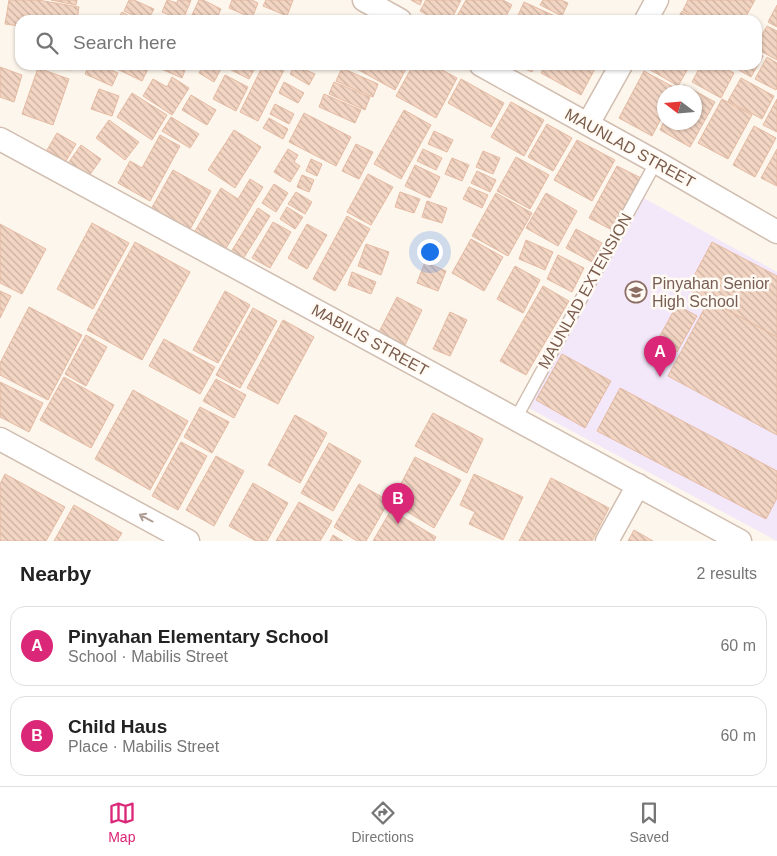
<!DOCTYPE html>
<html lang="en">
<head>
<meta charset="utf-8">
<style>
  body { margin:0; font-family:Helvetica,sans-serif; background:#f6f6f6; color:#222 }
  .compass { position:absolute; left:657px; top:85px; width:45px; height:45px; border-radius:50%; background:#fff; box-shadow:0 1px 4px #0004; rotate:286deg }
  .you { position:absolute; left:429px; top:251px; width:18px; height:18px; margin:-12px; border:4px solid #fff; border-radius:50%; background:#1a73e8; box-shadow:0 0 0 8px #1a73e833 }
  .badge { display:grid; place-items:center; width:32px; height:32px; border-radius:50%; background:#db2777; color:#fff; font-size:16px; font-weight:700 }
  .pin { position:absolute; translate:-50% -41px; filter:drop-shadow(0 1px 2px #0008) }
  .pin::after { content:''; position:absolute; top:26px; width:18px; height:15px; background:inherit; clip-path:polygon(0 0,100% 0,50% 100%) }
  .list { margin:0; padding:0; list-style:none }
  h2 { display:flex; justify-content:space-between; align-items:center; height:65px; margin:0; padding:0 20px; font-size:21px }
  h2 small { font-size:16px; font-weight:400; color:#767676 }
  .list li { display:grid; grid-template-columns:32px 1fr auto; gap:15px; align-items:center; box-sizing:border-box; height:80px; margin:0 10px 10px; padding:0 10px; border:1px solid #e0e0e0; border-radius:15px }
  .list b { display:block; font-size:19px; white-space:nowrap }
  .list p { margin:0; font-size:16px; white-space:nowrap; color:#767676 }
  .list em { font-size:16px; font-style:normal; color:#767676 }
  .icon { flex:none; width:28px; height:28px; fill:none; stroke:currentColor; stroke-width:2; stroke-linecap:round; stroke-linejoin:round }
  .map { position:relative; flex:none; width:777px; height:541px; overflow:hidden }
  .search { position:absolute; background:#fff; box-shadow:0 1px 4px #0004; left:15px; right:15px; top:15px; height:55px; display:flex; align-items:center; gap:12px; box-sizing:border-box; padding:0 18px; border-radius:15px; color:#767676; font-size:19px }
  .sheet { height:245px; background:#fff }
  nav { display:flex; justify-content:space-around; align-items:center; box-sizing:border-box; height:70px; border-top:1px solid #e0e0e0; background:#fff; font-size:14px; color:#767676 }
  nav a { display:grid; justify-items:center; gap:2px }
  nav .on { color:#db2777 }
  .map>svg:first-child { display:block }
  .education { fill:#f3e8fa }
  .building { fill:url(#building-back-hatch); stroke:#e6bba3 }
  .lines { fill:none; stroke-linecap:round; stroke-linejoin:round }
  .service-casing { stroke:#d1beb0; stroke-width:14 }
  .minor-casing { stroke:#d1beb0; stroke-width:25 }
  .service { stroke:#fff; stroke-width:11 }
  .minor { stroke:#fff; stroke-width:22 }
  .oneway { stroke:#af9d94 }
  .labels { text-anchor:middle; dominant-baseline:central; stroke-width:5; stroke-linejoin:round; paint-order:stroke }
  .street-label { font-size:16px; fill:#7a5c4d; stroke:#fffaf3 }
  .education-label { font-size:16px; fill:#785e54; stroke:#fffaf3; text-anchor:start }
</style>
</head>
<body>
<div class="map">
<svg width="777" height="541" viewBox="0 0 777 541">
  <defs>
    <pattern id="building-back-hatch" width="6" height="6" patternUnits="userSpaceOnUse" patternTransform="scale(1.25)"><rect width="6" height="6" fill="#f3d5c3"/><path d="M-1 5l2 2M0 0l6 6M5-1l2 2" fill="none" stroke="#cab0a1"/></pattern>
  </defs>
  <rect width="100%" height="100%" fill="#fdf6ec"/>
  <polygon class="education" points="642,197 777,272 777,541 527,407"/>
  <g class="building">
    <polygon points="9,0 38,0 79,7 77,20 20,20 20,26 5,24"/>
    <polygon points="51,0 77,0 76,5"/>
    <polygon points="129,0 134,0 154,9 148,20 144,20 124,11"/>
    <polygon points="167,0 177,3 178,0 191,0 183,20 162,12"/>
    <polygon points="199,0 203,0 221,9 216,20 202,20 192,15"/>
    <polygon points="232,0 252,0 258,3 252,18 229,8"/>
    <polygon points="266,0 293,0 287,16 263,6"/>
    <polygon points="411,0 422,0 420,5"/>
    <polygon points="426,0 461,0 451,20 437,20 420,11"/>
    <polygon points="466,0 503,0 512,5 504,20 455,20"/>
    <polygon points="543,0 561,0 568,3 562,16 540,5"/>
    <polygon points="688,0 755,0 744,20 701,20 683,10"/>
    <polygon points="524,2 557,17 555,20 516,20"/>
    <polygon points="777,5 777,27 768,22"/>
    <polygon points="682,11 698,20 677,20"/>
    <polygon points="122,12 136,20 118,19"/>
    <polygon points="767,26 777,31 777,60 757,49 757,44"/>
    <polygon points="757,53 763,56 751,77 737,69 740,65 757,65"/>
    <polygon points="767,57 777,63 777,87 776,90 755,79"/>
    <polygon points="49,65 72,65 71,70"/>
    <polygon points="89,65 105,65 104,67 118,73 112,86 85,74"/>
    <polygon points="119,65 150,65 142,81 117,69"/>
    <polygon points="162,65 187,65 182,78 161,69"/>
    <polygon points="203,65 223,65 214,82 199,73"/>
    <polygon points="234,65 257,65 249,79 231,70"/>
    <polygon points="263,65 274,65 284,70 258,121 240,112"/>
    <polygon points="295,65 315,74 309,85 290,74"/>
    <polygon points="308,65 319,65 317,70"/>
    <polygon points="359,65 408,65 395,90 357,69"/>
    <polygon points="413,65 433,65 457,78 436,118 396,96"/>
    <polygon points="516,65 535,65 532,72"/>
    <polygon points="545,65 597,65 581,95 541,73"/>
    <polygon points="649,65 690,65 678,86 647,68"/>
    <polygon points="701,65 719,65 734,73 721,98 692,82"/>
    <polygon points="0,67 22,75 14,102 0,97"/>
    <polygon points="38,68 69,79 53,125 22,114"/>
    <polygon points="342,68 378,84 373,97 336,81"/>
    <polygon points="644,71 677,89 675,92 664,92 664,113 652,136 619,118"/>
    <polygon points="225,75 248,87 236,111 213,99"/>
    <polygon points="172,77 189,88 172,115 143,96 153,79 167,87"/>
    <polygon points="741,78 774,96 762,119 728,101"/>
    <polygon points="461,79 504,103 491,127 448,103"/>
    <polygon points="284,82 304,93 298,103 279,93"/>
    <polygon points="334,82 370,97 365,110 329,94"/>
    <polygon points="684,85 715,102 690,147 660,130 664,121 694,122 694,92 680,92"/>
    <polygon points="99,89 119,96 112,116 91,109"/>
    <polygon points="132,93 167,115 152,140 117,117"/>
    <polygon points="324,94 361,110 355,123 319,107"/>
    <polygon points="191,95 216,110 207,125 182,110"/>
    <polygon points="722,99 752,115 728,159 698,143"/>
    <polygon points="777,99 777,132 763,125"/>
    <polygon points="511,102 544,120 524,156 491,137"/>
    <polygon points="275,104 294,114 289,124 270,114"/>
    <polygon points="404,110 431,125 401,179 374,164"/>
    <polygon points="304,113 351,137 336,166 289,142"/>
    <polygon points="171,117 199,134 190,148 162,131"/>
    <polygon points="269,118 288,129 283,139 263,128"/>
    <polygon points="109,120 139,142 125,160 96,138"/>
    <polygon points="547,124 572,138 553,171 528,157"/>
    <polygon points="754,126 776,138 755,177 733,165"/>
    <polygon points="234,130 261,147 235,188 208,170"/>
    <polygon points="434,131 453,140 447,152 428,144"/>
    <polygon points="57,133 76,144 66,161 47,150"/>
    <polygon points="160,135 180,146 150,201 118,183 130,161 142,168"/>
    <polygon points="577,140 615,160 592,201 554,180"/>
    <polygon points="356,144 373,152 359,179 342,171"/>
    <polygon points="81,145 101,159 86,180 66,166"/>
    <polygon points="288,149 298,155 294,162 300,166 290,182 274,172"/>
    <polygon points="423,149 442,158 436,170 417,161"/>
    <polygon points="777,149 777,186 761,178"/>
    <polygon points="483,151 500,158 493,174 476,167"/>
    <polygon points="516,157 549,175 530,209 497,191"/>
    <polygon points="452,158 469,165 462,181 445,174"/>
    <polygon points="311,159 322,164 317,176 306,171"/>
    <polygon points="415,165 440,177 430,198 405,186"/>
    <polygon points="617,166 641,178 614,231 589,218"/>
    <polygon points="173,170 211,191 188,233 150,211"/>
    <polygon points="477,171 496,180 490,192 471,183"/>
    <polygon points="368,174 393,187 371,225 347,212"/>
    <polygon points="302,175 314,180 309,192 297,187"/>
    <polygon points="250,179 263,187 225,250 195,231 221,188 238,199"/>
    <polygon points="274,184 288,193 276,212 262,203"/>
    <polygon points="469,187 488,195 482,208 463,199"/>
    <polygon points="296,192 312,202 305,214 288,204"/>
    <polygon points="400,192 420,199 414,213 395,207"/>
    <polygon points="496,193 532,213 508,256 472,236"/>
    <polygon points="546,193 577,211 558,246 526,228"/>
    <polygon points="427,201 447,208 442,223 422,217"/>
    <polygon points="287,207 303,217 295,229 280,219"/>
    <polygon points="258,208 270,216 243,259 231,252"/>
    <polygon points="347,216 370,229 335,291 313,279"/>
    <polygon points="273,222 291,232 270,268 252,258"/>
    <polygon points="92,223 129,243 93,309 57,289"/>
    <polygon points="0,224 46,249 22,294 0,283"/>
    <polygon points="307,224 327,235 307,269 288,258"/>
    <polygon points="576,229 602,243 592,262 566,248"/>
    <polygon points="471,239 503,257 484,291 452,273"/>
    <polygon points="526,240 553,252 545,270 519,259"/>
    <polygon points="135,242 190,272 142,360 87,330"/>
    <polygon points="712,242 777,276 777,337 687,289"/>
    <polygon points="366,244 389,252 381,275 358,266"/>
    <polygon points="558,255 584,268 572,292 547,279"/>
    <polygon points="425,262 446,271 438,291 417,283"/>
    <polygon points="515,266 540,280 523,313 497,299"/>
    <polygon points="352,272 376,282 371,294 348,285"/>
    <polygon points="543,286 569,301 526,375 500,361"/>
    <polygon points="0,291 11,296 0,318"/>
    <polygon points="225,291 250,305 218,363 193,350"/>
    <polygon points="397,297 422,310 405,345 379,332"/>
    <polygon points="709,300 777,337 777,435 668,376"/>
    <polygon points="677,305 697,316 677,352 657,341"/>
    <polygon points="29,307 82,335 48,400 0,375 0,363"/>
    <polygon points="253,308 277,321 240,388 216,375"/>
    <polygon points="450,312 467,320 450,356 433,349"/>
    <polygon points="283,320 314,337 278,404 247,388"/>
    <polygon points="86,335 107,347 86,386 65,374"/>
    <polygon points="164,339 215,367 200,394 149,366"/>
    <polygon points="562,354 611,381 585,428 536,400"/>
    <polygon points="64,377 114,405 91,448 40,420"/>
    <polygon points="216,379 246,395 234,418 203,401"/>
    <polygon points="0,382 43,403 29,432 0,417"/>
    <polygon points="620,388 777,471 777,498 766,519 597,431"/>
    <polygon points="133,390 188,421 150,490 95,459"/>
    <polygon points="200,407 229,422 212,453 184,437"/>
    <polygon points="433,413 483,439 467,473 415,446"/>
    <polygon points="295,415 327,433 300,483 268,465"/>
    <polygon points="181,442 207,456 178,510 152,496"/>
    <polygon points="329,443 361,461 333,511 301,493"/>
    <polygon points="216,456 244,471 214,526 186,510"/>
    <polygon points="415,457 461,480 434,528 396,505 393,499"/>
    <polygon points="5,474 65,507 46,541 0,541 0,484"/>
    <polygon points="474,474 523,497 503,540 469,524 475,512 460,505"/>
    <polygon points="551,478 609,508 592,541 519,541"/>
    <polygon points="253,483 288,503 267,541 256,541 229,526"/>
    <polygon points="359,484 389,501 366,541 357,541 334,527"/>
    <polygon points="299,502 332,521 320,541 276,541"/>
    <polygon points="74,505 122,533 117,541 54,541"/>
    <polygon points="391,510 436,537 434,541 373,541"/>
    <polygon points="634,530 653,541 628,541"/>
    <polygon points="333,535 343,541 330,541"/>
  </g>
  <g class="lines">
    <g class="service-casing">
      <polyline id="service" points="515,420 656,162"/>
    </g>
    <g class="minor-casing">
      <g id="minor">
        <polyline points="364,0 400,20"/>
        <polyline points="646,20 657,0"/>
        <polyline points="481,65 656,162 777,232"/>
        <polyline points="588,124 621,65"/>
        <polyline points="0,139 740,541"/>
        <polyline points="0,439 188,541"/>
        <polyline points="607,541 638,485"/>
      </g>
    </g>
    <use href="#service" class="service"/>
    <use href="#minor" class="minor"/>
  </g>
  <defs><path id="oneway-shaft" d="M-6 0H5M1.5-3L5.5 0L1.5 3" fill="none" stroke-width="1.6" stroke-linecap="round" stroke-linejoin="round" transform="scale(1.25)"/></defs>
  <use class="oneway" href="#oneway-shaft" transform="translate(146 518) rotate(-152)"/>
  <defs>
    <g id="school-ring" transform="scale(1.125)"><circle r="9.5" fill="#fffaf3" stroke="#8d6e63" stroke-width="1.5"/><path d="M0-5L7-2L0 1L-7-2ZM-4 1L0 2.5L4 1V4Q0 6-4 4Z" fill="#8d6e63"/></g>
  </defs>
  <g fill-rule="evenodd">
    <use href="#school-ring" x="636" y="292"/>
  </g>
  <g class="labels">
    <g class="street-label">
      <text transform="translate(630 148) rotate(29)">MAUNLAD STREET</text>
      <text transform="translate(585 291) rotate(-61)">MAUNLAD EXTENSION</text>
      <text transform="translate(370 340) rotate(29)">MABILIS STREET</text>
    </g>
    <g class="education-label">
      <text x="652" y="283">Pinyahan Senior<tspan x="652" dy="18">High School</tspan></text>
    </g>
  </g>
</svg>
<svg class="compass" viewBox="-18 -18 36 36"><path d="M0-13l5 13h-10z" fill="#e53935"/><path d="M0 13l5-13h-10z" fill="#767676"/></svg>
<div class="you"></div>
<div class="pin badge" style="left:660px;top:377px">A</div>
<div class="pin badge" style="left:398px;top:524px">B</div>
<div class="search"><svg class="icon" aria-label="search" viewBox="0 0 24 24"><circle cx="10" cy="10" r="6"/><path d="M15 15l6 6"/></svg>Search here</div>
</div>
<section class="sheet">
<h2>Nearby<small>2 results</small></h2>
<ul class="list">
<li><span class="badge">A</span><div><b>Pinyahan Elementary School</b><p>School · Mabilis Street</p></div><em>60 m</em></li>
<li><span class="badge">B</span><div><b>Child Haus</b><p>Place · Mabilis Street</p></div><em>60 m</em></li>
</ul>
</section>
<nav>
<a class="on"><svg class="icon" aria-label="map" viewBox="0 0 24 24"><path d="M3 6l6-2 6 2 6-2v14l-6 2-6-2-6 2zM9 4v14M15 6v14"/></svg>Map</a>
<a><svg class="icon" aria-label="directions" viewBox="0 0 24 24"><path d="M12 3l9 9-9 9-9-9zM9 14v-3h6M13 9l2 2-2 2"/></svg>Directions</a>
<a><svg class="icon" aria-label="saved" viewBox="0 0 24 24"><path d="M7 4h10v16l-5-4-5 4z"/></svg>Saved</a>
</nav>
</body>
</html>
